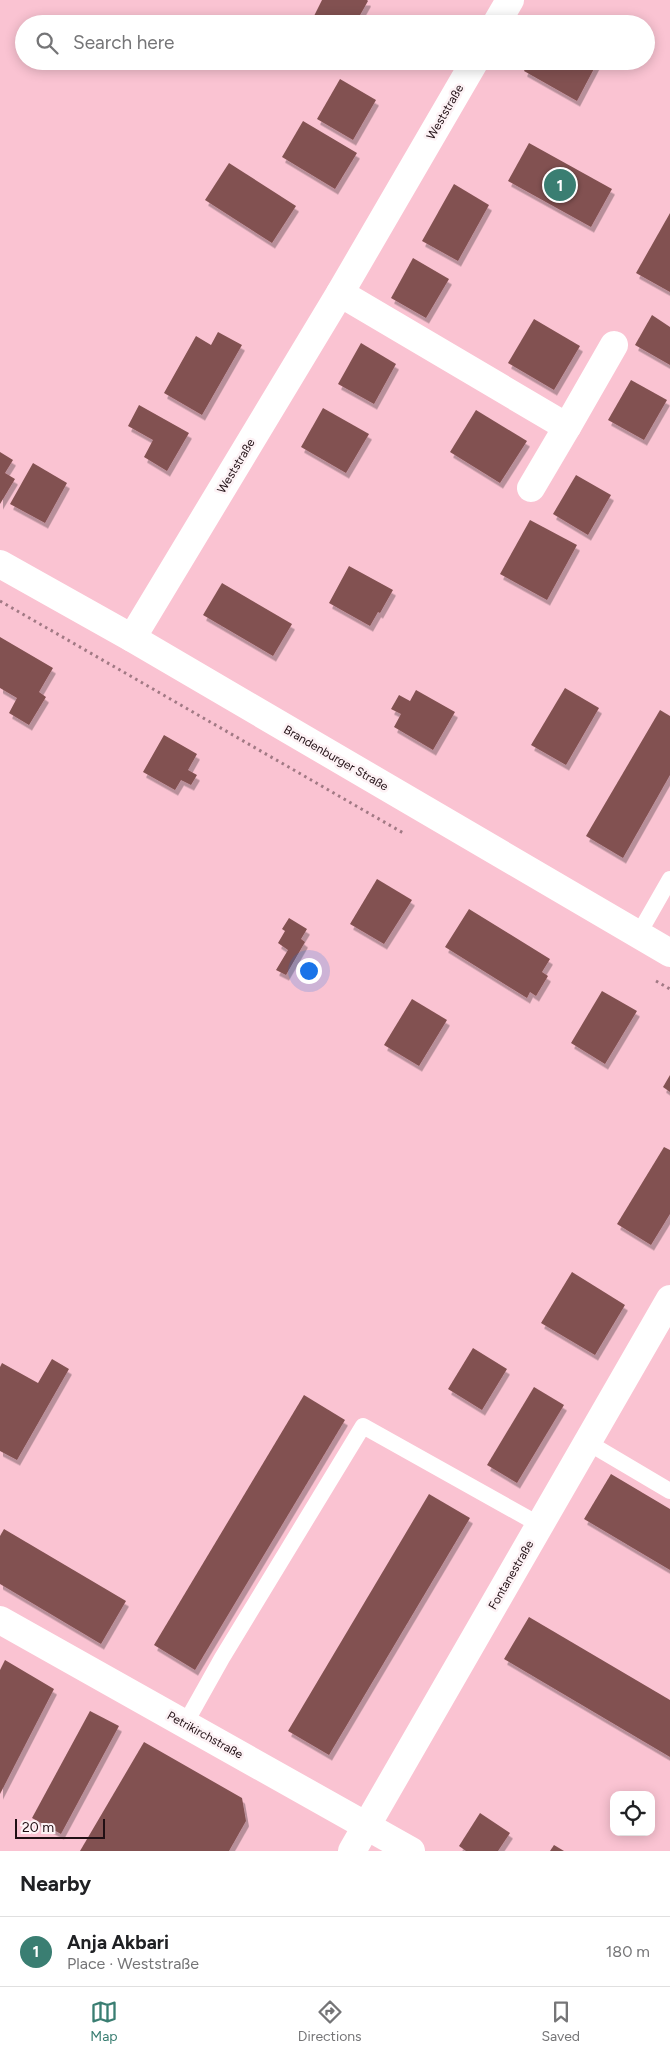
<!DOCTYPE html>
<html lang="en">
<head>
<meta charset="utf-8">
<style>
  body { margin:0; font-family:Figtree,sans-serif; background:#f2f2f2; color:#202124 }
  .controls { position:absolute; right:15px; bottom:15px; display:grid; overflow:hidden; border-radius:10px; box-shadow:0 2px 12px #0003 }
  .controls button { width:45px; height:45px; display:grid; place-items:center; padding:0; border:0; border-bottom:1px solid #e0e0e0; background:#fff; color:#202124; font:25px sans-serif }
  .scale { position:absolute; left:15px; bottom:12px; width:90px; box-sizing:border-box; padding-left:5px; border:2px solid #210f14; border-top:0; font-size:14px; line-height:18px; white-space:nowrap; color:#210f14; -webkit-text-stroke:4px #fdf2f5; paint-order:stroke }
  .you { position:absolute; left:308px; top:970px; width:18px; height:18px; margin:-12px; border:4px solid #fff; border-radius:50%; background:#1a73e8; box-shadow:0 0 0 8px #1a73e833 }
  .badge { display:grid; place-items:center; width:32px; height:32px; border-radius:50%; background:#3a7e72; color:#fff; font-size:16px; font-weight:700 }
  .pin { position:absolute; translate:-50% -50%; border:2px solid #fff; box-shadow:0 1px 5px #0006 }
  .list { margin:0; padding:0; list-style:none }
  h2 { display:flex; justify-content:space-between; align-items:center; height:65px; margin:0; padding:0 20px; font-size:21px }
  h2 small { font-size:16px; font-weight:400; color:#757577 }
  .list li { display:grid; grid-template-columns:32px 1fr auto; gap:15px; align-items:center; box-sizing:border-box; height:70px; padding:0 20px; border-top:1px solid #e0e0e0 }
  .list b { display:block; font-size:19px; white-space:nowrap }
  .list p { margin:0; font-size:16px; white-space:nowrap; color:#757577 }
  .list em { font-size:16px; font-style:normal; color:#757577 }
  .icon { flex:none; width:28px; height:28px; fill:none; stroke:currentColor; stroke-width:2; stroke-linecap:round; stroke-linejoin:round }
  .map { position:relative; flex:none; width:670px; height:1851px; overflow:hidden }
  .search { position:absolute; background:#fff; box-shadow:0 2px 12px #0003; left:15px; right:15px; top:15px; height:55px; display:flex; align-items:center; gap:12px; box-sizing:border-box; padding:0 18px; border-radius:28px; color:#757577; font-size:19px }
  .sheet { height:135px; background:#fff }
  nav { display:flex; justify-content:space-around; align-items:center; box-sizing:border-box; height:70px; border-top:1px solid #e0e0e0; background:#fff; font-size:14px; color:#757577 }
  nav a { display:grid; justify-items:center; gap:2px }
  nav .on { color:#3a7e72 }
  .map>svg:first-child { display:block }
  .building { fill:#825151; filter:url(#shadow) }
  .lines { fill:none; stroke-linecap:round; stroke-linejoin:round }
  .path { stroke:#a17984; stroke-width:3; stroke-dasharray:2.5 4; stroke-linecap:butt }
  .lane { stroke:#fff; stroke-width:16 }
  .street { stroke:#fff; stroke-width:28 }
  .secondary { stroke:#fff; stroke-width:28 }
  .labels { text-anchor:middle; dominant-baseline:central; stroke-width:5; stroke-linejoin:round; paint-order:stroke }
  .street-label { font-size:12px; fill:#210f14; stroke:#fdf2f5 }
</style>
</head>
<body>
<div class="map">
<svg width="670" height="1851" viewBox="0 0 670 1851">
  <defs>
    <filter id="shadow"><feDropShadow dx="3" dy="5.5" stdDeviation="0" flood-color="#0004"/></filter>
  </defs>
  <rect width="100%" height="100%" fill="#fac3d2"/>
  <g class="building">
    <polygon points="322,0 367,0 368,1 355,24 310,24"/>
    <polygon points="529,61 598,61 577,101 524,71"/>
    <polygon points="340,79 376,100 353,140 317,119"/>
    <polygon points="303,121 357,153 335,189 282,157"/>
    <polygon points="529,143 612,189 591,227 508,181"/>
    <polygon points="229,163 296,206 272,243 205,200"/>
    <polygon points="454,184 489,205 458,261 422,241"/>
    <polygon points="670,213 670,292 636,273"/>
    <polygon points="413,258 449,279 426,318 391,298"/>
    <polygon points="652,315 670,327 670,365 635,345"/>
    <polygon points="534,319 580,346 554,390 508,363"/>
    <polygon points="218,332 242,345 202,415 164,393 196,336 211,345"/>
    <polygon points="361,343 396,364 374,404 338,384"/>
    <polygon points="631,380 667,400 644,440 608,420"/>
    <polygon points="139,405 189,433 167,471 144,457 153,440 128,426"/>
    <polygon points="323,408 369,434 346,473 301,447"/>
    <polygon points="476,410 527,441 500,483 450,452"/>
    <polygon points="0,452 13,460 5,473 15,479 0,504"/>
    <polygon points="33,463 67,483 45,523 10,504"/>
    <polygon points="576,475 611,495 588,535 553,514"/>
    <polygon points="530,520 577,545 547,600 500,574"/>
    <polygon points="349,566 393,590 380,613 378,612 370,626 329,603"/>
    <polygon points="222,583 292,624 273,656 203,615"/>
    <polygon points="0,637 53,668 39,692 46,697 29,725 9,713 17,698 0,688"/>
    <polygon points="565,688 599,708 566,765 531,745"/>
    <polygon points="416,690 455,712 433,750 394,727 401,714 391,709 399,695 410,701"/>
    <polygon points="660,710 670,716 670,775 623,858 586,836"/>
    <polygon points="164,735 197,754 188,770 197,775 191,785 181,780 175,790 143,772"/>
    <polygon points="377,879 412,900 384,944 350,924"/>
    <polygon points="469,909 550,959 542,972 548,976 536,996 530,992 527,998 445,947"/>
    <polygon points="289,918 307,929 301,939 305,942 286,975 276,970 288,950 278,943 285,931 282,929"/>
    <polygon points="602,991 637,1011 605,1064 571,1043"/>
    <polygon points="412,999 447,1020 419,1066 384,1045"/>
    <polygon points="670,1075 670,1092 663,1087"/>
    <polygon points="664,1147 670,1150 670,1214 651,1245 617,1224"/>
    <polygon points="572,1272 625,1305 595,1355 541,1323"/>
    <polygon points="473,1348 507,1369 482,1410 448,1389"/>
    <polygon points="52,1359 69,1369 17,1460 0,1451 0,1367 2,1363 38,1383"/>
    <polygon points="534,1387 564,1405 517,1483 487,1465"/>
    <polygon points="304,1395 345,1420 195,1670 154,1645"/>
    <polygon points="611,1474 670,1509 670,1570 584,1519"/>
    <polygon points="429,1494 470,1518 329,1755 288,1731"/>
    <polygon points="4,1529 126,1601 101,1644 0,1584 0,1536"/>
    <polygon points="529,1617 670,1700 670,1757 504,1659"/>
    <polygon points="5,1660 54,1689 0,1794 0,1670"/>
    <polygon points="90,1711 119,1726 61,1834 32,1818"/>
    <polygon points="144,1742 242,1798 246,1821 229,1851 80,1851"/>
    <polygon points="480,1813 510,1833 498,1851 466,1851 459,1846"/>
    <polygon points="554,1845 564,1851 550,1851"/>
  </g>
  <g class="lines">
    <g class="path">
      <polyline points="0,601 405,834"/>
      <polyline points="656,981 670,989"/>
    </g>
    <g class="lane">
      <polyline points="638,935 670,879"/>
      <polyline points="587,1442 670,1491"/>
      <polyline points="185,1724 222,1658 363,1426 540,1525"/>
    </g>
    <g class="street">
      <polyline points="496,24 510,0"/>
      <polyline points="340,293 567,427 614,345"/>
      <polyline points="531,488 567,427"/>
      <polyline points="132,638 340,293 475,61"/>
      <polyline points="0,1620 411,1851"/>
      <polyline points="352,1851 670,1299"/>
    </g>
    <polyline class="secondary" points="0,564 132,638 670,953"/>
  </g>
  <g class="labels">
    <g class="street-label">
      <text transform="translate(445 112) rotate(-60)">Weststraße</text>
      <text transform="translate(236 466) rotate(-59)">Weststraße</text>
      <text transform="translate(336 758) rotate(30)">Brandenburger Straße</text>
      <text transform="translate(511 1575) rotate(-60)">Fontanestraße</text>
      <text transform="translate(205 1735) rotate(29)">Petrikirchstraße</text>
    </g>
  </g>
</svg>
<div class="controls">
<button><svg class="icon" aria-label="locate" viewBox="0 0 24 24"><circle cx="12" cy="12" r="6"/><path d="M12 2v4M12 18v4M2 12h4M18 12h4"/></svg></button>
</div>
<div class="scale">20 m</div>
<div class="you"></div>
<div class="pin badge" style="left:560px;top:185px">1</div>
<div class="search"><svg class="icon" aria-label="search" viewBox="0 0 24 24"><circle cx="10" cy="10" r="6"/><path d="M15 15l6 6"/></svg>Search here</div>
</div>
<section class="sheet">
<h2>Nearby<small></small></h2>
<ul class="list">
<li><span class="badge">1</span><div><b>Anja Akbari</b><p>Place · Weststraße</p></div><em>180 m</em></li>
</ul>
</section>
<nav>
<a class="on"><svg class="icon" aria-label="map" viewBox="0 0 24 24"><path d="M3 6l6-2 6 2 6-2v14l-6 2-6-2-6 2zM9 4v14M15 6v14"/></svg>Map</a>
<a><svg class="icon" aria-label="directions" viewBox="0 0 24 24"><path d="M12 3l9 9-9 9-9-9zM9 14v-3h6M13 9l2 2-2 2"/></svg>Directions</a>
<a><svg class="icon" aria-label="saved" viewBox="0 0 24 24"><path d="M7 4h10v16l-5-4-5 4z"/></svg>Saved</a>
</nav>
</body>
</html>
